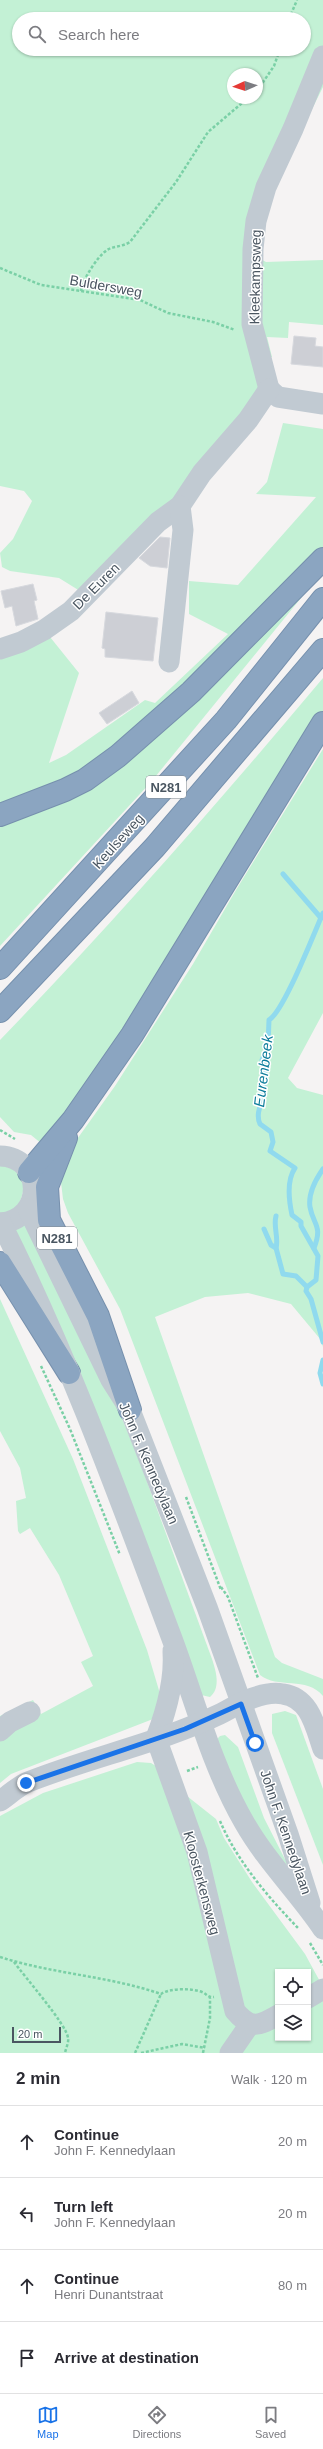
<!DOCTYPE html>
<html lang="en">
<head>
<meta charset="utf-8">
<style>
  body { margin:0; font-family:Arial,sans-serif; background:#f7f7f7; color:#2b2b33 }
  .controls { position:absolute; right:12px; bottom:12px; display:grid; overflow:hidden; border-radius:0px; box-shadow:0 1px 3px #0004 }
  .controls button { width:36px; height:36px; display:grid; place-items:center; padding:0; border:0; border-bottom:1px solid #e1e1e2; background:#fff; color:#2b2b33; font:20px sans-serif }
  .compass { position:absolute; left:227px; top:68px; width:36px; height:36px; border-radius:50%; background:#fff; box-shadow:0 1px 3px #0004; rotate:267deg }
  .scale { position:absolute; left:12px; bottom:10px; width:49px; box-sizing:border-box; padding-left:4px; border:2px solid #4a5661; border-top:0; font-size:11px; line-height:14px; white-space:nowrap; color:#4a5661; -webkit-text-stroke:3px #fff; paint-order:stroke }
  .stop { position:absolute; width:12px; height:12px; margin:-9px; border:3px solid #1a73e8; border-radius:50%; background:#fff }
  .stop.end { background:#1a73e8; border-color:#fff; box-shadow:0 1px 4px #0008 }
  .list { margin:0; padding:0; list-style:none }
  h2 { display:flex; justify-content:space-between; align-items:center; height:52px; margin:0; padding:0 16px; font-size:17px }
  h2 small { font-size:13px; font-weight:400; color:#7c7c81 }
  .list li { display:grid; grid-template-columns:26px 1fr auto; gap:12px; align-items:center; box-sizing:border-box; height:72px; padding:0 16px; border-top:1px solid #e1e1e2 }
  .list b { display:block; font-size:15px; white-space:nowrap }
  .list p { margin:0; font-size:13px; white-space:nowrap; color:#7c7c81 }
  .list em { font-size:13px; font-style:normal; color:#7c7c81 }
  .icon { flex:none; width:22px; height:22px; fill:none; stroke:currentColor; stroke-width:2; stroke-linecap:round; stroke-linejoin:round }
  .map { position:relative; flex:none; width:323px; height:2053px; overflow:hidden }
  .search { position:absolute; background:#fff; box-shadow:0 1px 3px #0004; left:12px; right:12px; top:12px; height:44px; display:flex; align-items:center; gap:10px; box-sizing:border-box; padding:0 14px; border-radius:22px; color:#7c7c81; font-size:15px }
  .sheet { height:340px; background:#fff }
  nav { display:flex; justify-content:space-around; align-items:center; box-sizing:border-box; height:56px; border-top:1px solid #e1e1e2; background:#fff; font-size:11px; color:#7c7c81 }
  nav a { display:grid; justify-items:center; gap:2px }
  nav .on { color:#1a73e8 }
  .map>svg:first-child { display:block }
  .green { fill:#c3f1d5; fill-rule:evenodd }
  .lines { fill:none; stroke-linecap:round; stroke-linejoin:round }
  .stream { stroke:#90daee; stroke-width:5 }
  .building { fill:#cdcfd5; stroke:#d7d9de }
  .highway-casing { stroke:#7690ad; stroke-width:24 }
  .path { stroke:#7ad0a6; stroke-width:2.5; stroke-dasharray:3 2; stroke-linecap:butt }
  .minor { stroke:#c1cad2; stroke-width:21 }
  .highway { stroke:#8ba5c1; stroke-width:22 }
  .route { stroke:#1a73e8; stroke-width:5 }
  .labels { text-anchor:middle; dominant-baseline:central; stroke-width:3; stroke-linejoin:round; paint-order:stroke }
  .shield { fill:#fff; stroke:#808990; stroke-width:1 }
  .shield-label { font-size:13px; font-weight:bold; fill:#4a5661 }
  .street-label { font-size:14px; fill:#4a5661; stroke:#fff }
  .water-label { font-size:15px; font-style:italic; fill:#0c7c9b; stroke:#fff }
</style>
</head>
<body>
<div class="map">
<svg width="323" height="2053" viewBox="0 0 323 2053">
  <rect width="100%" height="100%" fill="#f5f3f3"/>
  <g class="green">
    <path d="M0 0H323V87L271 191 259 258 266 262 323 260V325L289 322 288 338 267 337 272 357 256 362 261 386 247 415 88 596 59 578 10 571 2 567 0 553 13 539 32 501 24 491 0 486ZM19 19H304V49H19ZM233 74H257V98H233Z"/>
    <polygon points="283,423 323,429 323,547 159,711 86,767 42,790 0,804 0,657 50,637 79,673 49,763 66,755 145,700 155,703 228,634 189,614 189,581 238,585 316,497 256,494 267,482"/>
    <polygon points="323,571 151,782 0,946 0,823 58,801"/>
    <path d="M323 678V714L131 1028 42 1144 31 1135 14 1132 0 1117V1040C113 923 219 802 323 678Z"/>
    <path d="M323 749V1013L288 1078 297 1088 323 1095V1347L321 1340 291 1304 248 1293 205 1297 155 1317 275 1657 282 1663 323 1679V1696C307 1676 277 1689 260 1675L120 1309 68 1213 63 1199 60 1174 70 1149 115 1086 193 964 236 890Z"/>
    <path d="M0 1165C29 1172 27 1185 17 1209L0 1215Z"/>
    <path d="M25 1220 98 1360 139 1460 212 1659C216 1671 221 1688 210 1697L201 1695 10 1229Z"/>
    <polygon points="0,1299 73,1459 147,1650 166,1714 11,1774 0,1783 0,1716 33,1700 41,1714 93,1686 81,1662 93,1656 59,1575 30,1528 20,1534 18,1531 16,1501 26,1498 20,1468 0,1431"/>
    <polygon points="285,1711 296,1715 323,1789 323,1865 272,1733 272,1714"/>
    <polygon points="225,1735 238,1747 264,1818 292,1873 289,1875 236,1792 217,1739 220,1736"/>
    <path d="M137 1762 151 1763 159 1768 168 1781 216 1819 224 1838 252 1882 305 1954 323 1987V2053H0V1816L43 1793ZM278 1972H308V2038H278Z"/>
  </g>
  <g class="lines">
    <g class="stream">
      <polyline points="283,874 321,918"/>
      <path d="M323 913C314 933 284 1011 269 1020L268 1046 262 1060 265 1071 262 1080C270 1095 253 1109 260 1124L271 1132 273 1142 270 1151 295 1168C286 1181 289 1201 292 1215L301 1222V1226L318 1256 316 1280 307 1287 306 1291 311 1299 323 1342"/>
      <polyline points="264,1229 271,1245 276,1248 283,1274 296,1276 307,1287"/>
      <path d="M276 1248C279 1238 273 1227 276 1216"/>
      <path d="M314 1248C323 1225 313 1225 310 1207 308 1194 316 1179 323 1169"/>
      <polyline points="323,1360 320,1373 323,1384"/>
    </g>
  </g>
  <g class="building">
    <polygon points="294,336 316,338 315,346 323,347 323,367 291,364"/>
    <polygon points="160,537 170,538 167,568 150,566 139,558"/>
    <polygon points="33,584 37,600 34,601 38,619 16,626 12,606 5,608 1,591"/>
    <polygon points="106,612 158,618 153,661 105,657 105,649 102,648"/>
    <polygon points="132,691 139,703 107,724 99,713"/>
  </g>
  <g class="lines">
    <g class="highway-casing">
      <g id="highway">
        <polyline points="0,815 65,790 85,780 118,756 191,692 323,559"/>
        <polyline points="0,968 226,720 323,599"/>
        <polyline points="0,1011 155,847 323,650"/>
        <polyline points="66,1138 47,1187 49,1220 98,1316 130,1410"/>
        <polyline points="29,1172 73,1120 132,1035 323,723"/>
        <polyline points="0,1263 69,1373"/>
      </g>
    </g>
    <g class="path">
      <polyline points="289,19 297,0"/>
      <polyline points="257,91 274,66 280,49"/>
      <polyline points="0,268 41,285 140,300 168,313 213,322 235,330"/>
      <path d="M81 291C83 279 97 257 107 250 113 246 122 247 130 242L176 182 208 132 248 98"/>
      <polyline points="0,1130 15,1139"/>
      <polyline points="41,1366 70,1429 120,1555"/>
      <polyline points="186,1497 221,1590"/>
      <polyline points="221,1587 228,1597 258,1678"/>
      <polyline points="187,1771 198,1767"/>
      <path d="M220 1821C237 1861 268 1897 298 1928"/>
      <polyline points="310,1943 323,1965"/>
      <path d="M0 1957C53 1974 109 1976 161 1994 170 1988 191 1988 202 1992 207 1994 208 1998 214 1997"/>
      <path d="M14 1962C24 1976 67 2025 68 2038 69 2042 66 2048 65 2053"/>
      <polyline points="135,2053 161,1994"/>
      <polyline points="141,2053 182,2044 205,2048"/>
      <polyline points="203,2053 210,2018 210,1998"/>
    </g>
    <g class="minor">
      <polyline points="269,389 252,324 253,249 256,221 266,187 293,129 323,56"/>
      <polyline points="269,389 278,397 323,404"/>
      <polyline points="0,649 21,642 44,630 71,611 158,522 180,506 202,473 248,420 269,389"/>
      <polyline points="169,662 183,530 180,506"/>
      <path d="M0 1156C44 1157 45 1220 0 1223"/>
      <polyline points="28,1209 111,1380 130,1410 207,1607 288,1834 310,1903"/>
      <path d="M1 1223C68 1356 119 1497 171 1636 194 1697 211 1765 244 1822 266 1861 298 1892 323 1929"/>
      <polyline points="0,1731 10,1722 30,1712"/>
      <path d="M156 1738 197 1852 235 2011C251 2030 259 2026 278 2015"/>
      <path d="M156 1738C166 1712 175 1680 173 1651"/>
      <path d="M0 1801C9 1795 18 1786 28 1782 91 1757 159 1743 220 1714 237 1705 262 1690 283 1694 310 1698 315 1726 323 1749"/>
      <polyline points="308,1998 323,1989"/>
      <polyline points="230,2053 250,2024"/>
    </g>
    <use href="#highway" class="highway"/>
  </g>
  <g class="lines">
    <polyline class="route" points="26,1783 185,1729 241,1704 255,1743"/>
  </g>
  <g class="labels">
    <g class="shield">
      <rect x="146" y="776" width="40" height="22" rx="3"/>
      <rect x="37" y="1227" width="40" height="22" rx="3"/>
    </g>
    <g class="shield-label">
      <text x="166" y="787">N281</text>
      <text x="57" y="1238">N281</text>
    </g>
    <g class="street-label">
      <text transform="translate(255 277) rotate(-89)">Kleekampsweg</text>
      <text transform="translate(106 286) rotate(10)">Buldersweg</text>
      <text transform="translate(96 586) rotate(-45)">De Euren</text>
      <text transform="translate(118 841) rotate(-48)">Keulseweg</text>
      <text transform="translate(149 1463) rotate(67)">John F. Kennedylaan</text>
      <text transform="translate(286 1832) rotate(71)">John F. Kennedylaan</text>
      <text transform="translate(202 1883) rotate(75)">Kloosterkensweg</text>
    </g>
    <g class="water-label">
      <text transform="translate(263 1071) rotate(-83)">Eurenbeek</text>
    </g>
  </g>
</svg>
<div class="controls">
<button><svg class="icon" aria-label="locate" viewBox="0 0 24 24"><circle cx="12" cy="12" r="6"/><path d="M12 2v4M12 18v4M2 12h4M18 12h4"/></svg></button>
<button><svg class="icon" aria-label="layers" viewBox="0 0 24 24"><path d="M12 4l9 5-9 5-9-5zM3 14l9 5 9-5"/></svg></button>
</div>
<svg class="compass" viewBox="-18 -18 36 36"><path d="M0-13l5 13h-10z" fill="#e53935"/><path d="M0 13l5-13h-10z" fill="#7c7c81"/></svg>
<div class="scale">20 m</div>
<div class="stop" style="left:255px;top:1743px"></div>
<div class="stop end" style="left:26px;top:1783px"></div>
<div class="search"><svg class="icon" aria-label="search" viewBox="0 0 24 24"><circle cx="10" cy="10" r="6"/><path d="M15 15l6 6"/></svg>Search here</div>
</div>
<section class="sheet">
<h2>2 min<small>Walk · 120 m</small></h2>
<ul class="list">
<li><svg class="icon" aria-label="ahead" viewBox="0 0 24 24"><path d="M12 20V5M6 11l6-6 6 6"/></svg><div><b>Continue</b><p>John F. Kennedylaan</p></div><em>20 m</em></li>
<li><svg class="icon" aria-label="left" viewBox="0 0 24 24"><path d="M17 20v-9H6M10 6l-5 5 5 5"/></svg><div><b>Turn left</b><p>John F. Kennedylaan</p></div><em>20 m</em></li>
<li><svg class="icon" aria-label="ahead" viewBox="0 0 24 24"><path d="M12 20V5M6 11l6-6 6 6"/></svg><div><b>Continue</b><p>Henri Dunantstraat</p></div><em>80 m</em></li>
<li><svg class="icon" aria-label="arrive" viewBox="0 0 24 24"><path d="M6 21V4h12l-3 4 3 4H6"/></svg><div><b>Arrive at destination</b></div></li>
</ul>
</section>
<nav>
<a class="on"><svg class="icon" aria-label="map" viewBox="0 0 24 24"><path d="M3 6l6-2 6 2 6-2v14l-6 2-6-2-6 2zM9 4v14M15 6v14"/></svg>Map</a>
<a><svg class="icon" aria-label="directions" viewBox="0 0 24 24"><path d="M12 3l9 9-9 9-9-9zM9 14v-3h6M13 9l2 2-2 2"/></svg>Directions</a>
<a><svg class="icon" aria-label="saved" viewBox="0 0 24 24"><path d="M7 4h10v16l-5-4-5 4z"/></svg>Saved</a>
</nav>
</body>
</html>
